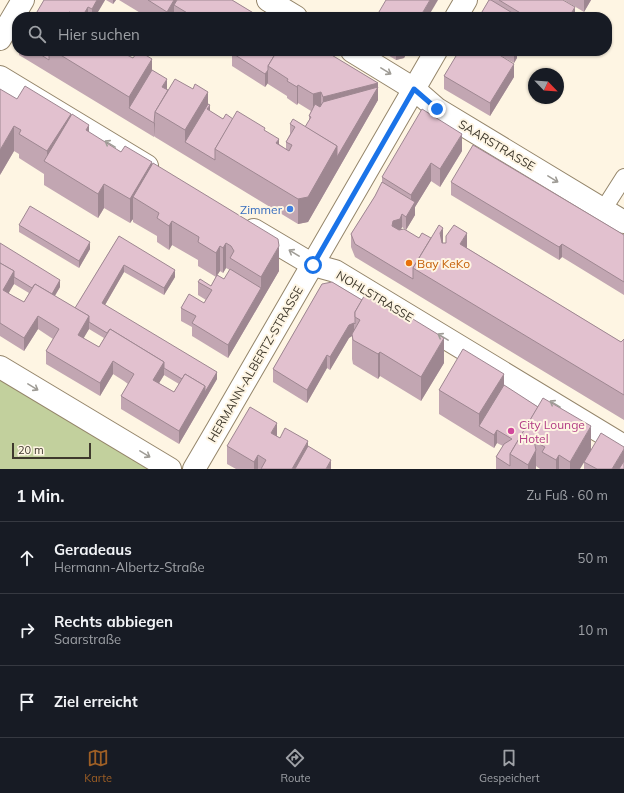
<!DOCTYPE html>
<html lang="de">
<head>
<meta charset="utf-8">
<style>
  body { margin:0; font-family:Mulish,sans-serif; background:#242831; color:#f1f3f6 }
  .compass { position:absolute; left:528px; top:68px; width:36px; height:36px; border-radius:50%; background:#171b24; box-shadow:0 1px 3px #0004; rotate:115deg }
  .scale { position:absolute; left:12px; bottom:10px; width:79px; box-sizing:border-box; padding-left:4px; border:2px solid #3f392d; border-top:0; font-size:11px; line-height:14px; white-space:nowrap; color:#3f392d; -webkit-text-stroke:3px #fef5e3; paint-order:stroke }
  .stop { position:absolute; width:12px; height:12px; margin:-9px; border:3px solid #1a73e8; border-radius:50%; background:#fff }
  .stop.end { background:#1a73e8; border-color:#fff; box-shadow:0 1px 4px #0008 }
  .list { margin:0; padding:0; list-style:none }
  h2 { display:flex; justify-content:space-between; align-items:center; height:52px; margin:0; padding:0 16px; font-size:17px }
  h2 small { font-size:13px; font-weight:400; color:#9ea1a6 }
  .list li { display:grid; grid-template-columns:26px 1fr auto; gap:12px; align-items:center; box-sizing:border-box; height:72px; padding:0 16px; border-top:1px solid #363941 }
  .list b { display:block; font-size:15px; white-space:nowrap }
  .list p { margin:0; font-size:13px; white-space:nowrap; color:#9ea1a6 }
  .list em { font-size:13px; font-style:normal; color:#9ea1a6 }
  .icon { flex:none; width:22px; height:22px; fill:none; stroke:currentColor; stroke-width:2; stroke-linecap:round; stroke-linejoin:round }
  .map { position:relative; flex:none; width:624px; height:469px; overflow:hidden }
  .search { position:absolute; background:#171b24; box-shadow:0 1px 3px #0004; left:12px; right:12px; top:12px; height:44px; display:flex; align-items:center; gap:10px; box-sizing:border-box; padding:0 14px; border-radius:16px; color:#9ea1a6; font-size:15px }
  .sheet { height:268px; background:#171b24 }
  nav { display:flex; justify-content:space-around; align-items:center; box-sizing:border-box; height:56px; border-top:1px solid #363941; background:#171b24; font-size:11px; color:#9ea1a6 }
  nav a { display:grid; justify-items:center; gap:2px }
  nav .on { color:#9e5f25 }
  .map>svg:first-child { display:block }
  .green { fill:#c2d09d }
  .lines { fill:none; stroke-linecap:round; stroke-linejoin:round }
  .service-casing { stroke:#94856a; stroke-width:18 }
  .minor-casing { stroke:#94856a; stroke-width:24 }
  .service { stroke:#fff; stroke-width:16 }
  .minor { stroke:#fff; stroke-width:22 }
  .wall { fill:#c2a6b2; fill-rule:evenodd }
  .shaded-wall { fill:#9e8791 }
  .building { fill:#e2c1cf; stroke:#9e8791 }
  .oneway { stroke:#9f9c96 }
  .route { stroke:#1a73e8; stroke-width:5 }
  .shop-dot { fill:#3f7fe0; stroke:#fef5e3; stroke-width:1.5 }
  .food-dot { fill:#e8710a; stroke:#fef5e3; stroke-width:1.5 }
  .hotel-dot { fill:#d1479c; stroke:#fef5e3; stroke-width:1.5 }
  .labels { text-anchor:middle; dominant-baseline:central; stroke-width:4; stroke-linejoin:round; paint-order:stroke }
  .street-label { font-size:12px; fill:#3f392d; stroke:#fef5e3 }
  .shop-label { font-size:12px; fill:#366cbe; stroke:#fef5e3; text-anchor:end }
  .food-label { font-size:12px; fill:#c56008; stroke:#fef5e3; text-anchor:start }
  .hotel-label { font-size:12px; fill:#b23c85; stroke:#fef5e3; text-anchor:start }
</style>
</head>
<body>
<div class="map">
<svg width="624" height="469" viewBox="0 0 624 469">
  <rect width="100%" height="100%" fill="#fef5e3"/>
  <polygon class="green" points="0,366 171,469 0,469"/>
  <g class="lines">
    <g class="service-casing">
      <polyline id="service" points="603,210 624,177"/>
    </g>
    <g class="minor-casing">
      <g id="minor">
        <polyline points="268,0 296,17"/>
        <polyline points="456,17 466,0"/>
        <polyline points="0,39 23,0"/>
        <polyline points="352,51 414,89 437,109 624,222"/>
        <polyline points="0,77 147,166"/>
        <polyline points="254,230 313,265 335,271 624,446"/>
        <polyline points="0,367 170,469"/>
        <polyline points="194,469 218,428 436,51"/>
      </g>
    </g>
    <use href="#service" class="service"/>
    <use href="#minor" class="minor"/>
  </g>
  <g class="wall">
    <polygon points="44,0 105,0 95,17 34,17"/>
    <polygon points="106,0 116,0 113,4"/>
    <polygon points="119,0 232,0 260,17 147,17"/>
    <polygon points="489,0 563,0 575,17 479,17"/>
    <polygon points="564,0 591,0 584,12"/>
    <polygon points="19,51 124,51 124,54 152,70 167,90 208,104 210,111 223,119 233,119 265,131 279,144 286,149 286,142 290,134 290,124 305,127 309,121 309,116 311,111 298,103 297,105 287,98 287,96 268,84 268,83 265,87 232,66 232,53 228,51 325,51 378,83 378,100 308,222 298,224 155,137 155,136 154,137 19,55"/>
    <polygon points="381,51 408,51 404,58 396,60"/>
    <polygon points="459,51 517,51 517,58 514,63 494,52 514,77 490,116 444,89 444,76"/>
    <path d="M17 99 71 115 89 133 121 152 152 165 279 271 228 358 192 336V327L181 321V308L204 303 206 300 198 295V282L211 286 216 277 198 266V260L172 245 169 250 157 242V236L133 222V219L130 223 104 208 98 218 44 185V174L19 158V154L14 151 0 175ZM226 268 230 270 224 279 217 275 220 271 223 273Z"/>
    <polygon points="462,151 440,187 431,181 415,207 415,215 406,230 402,227 401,229 419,238 431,238 443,243 467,248 621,342 624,339 624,420 355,257 351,247 351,234 375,196 382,182 382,177"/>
    <polygon points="451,182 624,235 624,295 562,257 559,260 451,195"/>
    <polygon points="19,225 90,249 79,268 19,232"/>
    <path d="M119 236 175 277 164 295 124 272 105 305 217 379 179 444 121 409V396L128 384 124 381 113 374 100 396 46 364V351L53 339 38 329 24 351 0 336V243L60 287 55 296 75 308ZM14 284 29 293 24 302 8 293ZM89 329 104 338 99 347 83 338ZM164 375 179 384 174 392 159 383Z"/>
    <polygon points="322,284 444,363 421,401 380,376 378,379 353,364 352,359 352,336 349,338 330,370 327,368 307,403 273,382 273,369"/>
    <polygon points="504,385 580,469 540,469 536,466 536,469 496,469 496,457 503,446 497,443 494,448 439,414 439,390"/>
    <polygon points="277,436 280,438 308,446 331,469 236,469 227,464 227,446"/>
    <polygon points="584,462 624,469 584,469"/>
  </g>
  <g class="shaded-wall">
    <polygon points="97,0 105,0 95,17 92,17 92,9"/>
    <polygon points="113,0 116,0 113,4"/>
    <polygon points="174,0 185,0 174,5 174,17 167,17 167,12"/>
    <polygon points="430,0 438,0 428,17 420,17"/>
    <polygon points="584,0 591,0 584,12"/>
    <polygon points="88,7 88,17 82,17"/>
    <polygon points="575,7 575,17 569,17"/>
    <polygon points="396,51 408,51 404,58 396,60"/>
    <polygon points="514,51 517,51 517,58 514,63"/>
    <polygon points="152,59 152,83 129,108 129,97"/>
    <polygon points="514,64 514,77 490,116 490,103"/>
    <polygon points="268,70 268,83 265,87 265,74"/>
    <polygon points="167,79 167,92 162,87"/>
    <polygon points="378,83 378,100 308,222 298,224 298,199 369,103 323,115 323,97"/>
    <polygon points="298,85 298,103 297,105 297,87"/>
    <polygon points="208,92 208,108 210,105 210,118 185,142 185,130"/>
    <polygon points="321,92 321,110 313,112 313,94"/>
    <polygon points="71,114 71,138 47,163 47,151"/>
    <polygon points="154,123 155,123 154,137"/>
    <polygon points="89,125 89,149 86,130"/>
    <polygon points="14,126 14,151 0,175 0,150"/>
    <polygon points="462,134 462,151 440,187 440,169"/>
    <polygon points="279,139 279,163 276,143"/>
    <polygon points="152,162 152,187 133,197 133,219 130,223 130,199"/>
    <polygon points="431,163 431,181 415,207 415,215 406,230 406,217 411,209 411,195"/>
    <polygon points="104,184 104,208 98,218 98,194"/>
    <polygon points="402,214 402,227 400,232 392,226 393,221"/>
    <polygon points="172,221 172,245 169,250 169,226"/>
    <polygon points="443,228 443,252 440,233"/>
    <polygon points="467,233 467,257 460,244"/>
    <polygon points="90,242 90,249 79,268 79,261"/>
    <polygon points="226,243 226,268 223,273 223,248"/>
    <polygon points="562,244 562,257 559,260 559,247"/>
    <polygon points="220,246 220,271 216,277 216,253"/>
    <polygon points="279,246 279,271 228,358 228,345 261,288 261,277"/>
    <polygon points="124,265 124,272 102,310 102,303"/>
    <polygon points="175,270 175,277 164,295 164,288"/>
    <polygon points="14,271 14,284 3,303 3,290"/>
    <polygon points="60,280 60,287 49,305 49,298"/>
    <polygon points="38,316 38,329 24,351 24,338"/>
    <polygon points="89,316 89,329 78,348 78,335"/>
    <polygon points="354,323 354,336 352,334 352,336 349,338 330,370 330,357 349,325"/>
    <polygon points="444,338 444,363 421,401 421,377"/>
    <polygon points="380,352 380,376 378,379 378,354"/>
    <polygon points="327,355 327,368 307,403 307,390"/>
    <polygon points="113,361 113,374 100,396 100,383"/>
    <polygon points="164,362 164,375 153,393 153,380"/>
    <polygon points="217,372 217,379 179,444 179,431 205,386"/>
    <polygon points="504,374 504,398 479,426 479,414"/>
    <polygon points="277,423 277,440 271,433"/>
    <polygon points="591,426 591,451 580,469 570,469 570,462"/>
    <polygon points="497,430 497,443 494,448 494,435"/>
    <polygon points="308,441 308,459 302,469 292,469"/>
    <polygon points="624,449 624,469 612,469"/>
    <polygon points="536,450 536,469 528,469 528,465"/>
    <polygon points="258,455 258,469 254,469 254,462"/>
    <polygon points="559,455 559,469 556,469 556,460"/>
    <polygon points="331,460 331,469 326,469"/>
  </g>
  <g class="building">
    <polygon points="44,0 97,0 92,9 88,7 82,17 77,17 69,12 67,17 34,17"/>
    <polygon points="148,0 174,0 167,12"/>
    <polygon points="177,0 232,0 260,17 194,17 174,5"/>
    <polygon points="386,0 430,0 420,17 376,17"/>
    <polygon points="489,0 491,0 519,17 479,17"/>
    <polygon points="499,0 563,0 575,7 569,17 527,17"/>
    <polygon points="69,12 77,17 67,17"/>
    <polygon points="35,51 49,51 49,60"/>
    <polygon points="54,51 122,51 121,52 133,58 138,51 139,51 152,59 129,97"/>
    <polygon points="233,51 277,51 268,66 268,70 265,74 232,53"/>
    <polygon points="277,51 325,51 378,83 323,97 321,92 313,94 298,85 297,87 287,81 288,79 268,66"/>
    <polygon points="459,51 493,51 514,64 490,103 444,76"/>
    <polygon points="152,70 167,79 162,87 168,90 155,112 154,123 129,108"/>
    <polygon points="175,79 193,89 195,84 208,92 185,130 155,112"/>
    <polygon points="25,86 71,114 47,151 19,134 21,130 14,126 0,150 0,89 17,99"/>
    <polygon points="378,87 337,157 337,146 305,127 311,117 309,116 315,104 320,107 323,102"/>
    <polygon points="208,104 210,105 207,109 223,119 226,114 233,119 215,149 215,160 185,142"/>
    <polygon points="422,109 462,134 440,169 431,163 411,195 382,177"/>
    <polygon points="237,111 265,128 264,130 279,139 276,143 289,151 292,145 286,142 295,127 290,124 293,119 337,146 308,197 298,199 215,149"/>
    <polygon points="72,114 89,125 86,130 121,152 125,146 152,162 130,199 104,184 98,194 44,161"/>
    <polygon points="473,145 624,235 624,282 562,244 559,247 451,182"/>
    <polygon points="153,163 278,239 279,246 261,277 230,258 234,251 231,246 226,243 223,248 220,246 216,253 198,242 199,237 172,221 169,226 157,218 159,213 133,197"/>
    <polygon points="382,182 415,202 406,217 402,214 400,219 393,221 392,226 399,230 404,229 419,238 422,233 431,238 413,268 413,279 355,244 351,234 375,196"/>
    <polygon points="30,206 90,242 79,261 19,225"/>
    <polygon points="439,225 443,228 440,233 442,243 446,243 446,236 454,225 467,233 460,244 621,342 624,339 624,395 413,268"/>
    <polygon points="119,236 175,270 164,288 124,265 102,303 217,372 205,392 205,386 185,374 182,379 164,368 164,362 110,329 107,333 89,322 89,316 75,308"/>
    <polygon points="0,243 60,280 52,294 35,284 32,288 14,277 14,271 0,263"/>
    <polygon points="0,263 14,271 3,290 13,296 24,302 35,284 89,316 78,335 99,347 110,329 164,362 153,380 174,392 185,374 205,386 179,431 121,396 134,374 124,368 113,361 100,383 46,351 59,329 38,316 24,338 0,323"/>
    <polygon points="230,269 261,288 228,345 192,323 196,316 181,308 189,294 204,303 212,290 198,282 200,279 211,286 217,275 224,279"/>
    <polygon points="332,282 362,300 355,312 355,324 354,323 349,325 330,357 327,355 307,390 273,369 322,284"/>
    <polygon points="367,291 444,338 421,377 380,352 378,354 353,340 352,334 360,320 355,317 355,312"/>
    <polygon points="463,349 504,374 479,414 439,390"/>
    <polygon points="504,385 538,407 510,454 510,466 496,457 504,444 512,439 497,430 494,435 479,426"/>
    <polygon points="543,398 591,426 570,462 559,455 556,460 542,452 545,447 534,441 536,450 528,465 510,454"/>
    <polygon points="250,407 277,423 271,433 280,438 285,428 308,441 292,469 261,469 266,460 258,455 254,462 227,446"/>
    <polygon points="601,433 624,447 624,449 612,469 597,469 584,462"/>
    <polygon points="308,446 331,460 326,469 295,469"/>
    <polygon points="624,461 624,469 619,469"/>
  </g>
  <defs><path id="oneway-shaft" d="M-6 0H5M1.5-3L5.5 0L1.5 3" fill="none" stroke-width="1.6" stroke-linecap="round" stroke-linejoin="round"/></defs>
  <g class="oneway">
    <use href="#oneway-shaft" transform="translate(386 71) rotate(31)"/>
    <use href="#oneway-shaft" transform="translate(110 144) rotate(-149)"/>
    <use href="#oneway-shaft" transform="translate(553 179) rotate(31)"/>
    <use href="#oneway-shaft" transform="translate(294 253) rotate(-149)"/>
    <use href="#oneway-shaft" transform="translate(443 337) rotate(-149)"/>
    <use href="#oneway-shaft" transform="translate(33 387) rotate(31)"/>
    <use href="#oneway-shaft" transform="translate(555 404) rotate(-149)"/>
    <use href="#oneway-shaft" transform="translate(145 454) rotate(31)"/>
  </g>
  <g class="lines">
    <polyline class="route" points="313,265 414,89 437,109"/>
  </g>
  <circle class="shop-dot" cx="290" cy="209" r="4"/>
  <circle class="food-dot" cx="409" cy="263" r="4"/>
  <circle class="hotel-dot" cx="511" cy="431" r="4"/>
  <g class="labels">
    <g class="street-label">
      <text transform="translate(497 145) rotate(31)">SAARSTRASSE</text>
      <text transform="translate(375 296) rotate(31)">NOHLSTRASSE</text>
      <text transform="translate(255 364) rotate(-60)">HERMANN-ALBERTZ-STRASSE</text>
    </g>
    <g class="shop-label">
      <text x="282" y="209">Zimmer</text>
    </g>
    <g class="food-label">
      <text x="417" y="263">Bay KeKo</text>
    </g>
    <g class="hotel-label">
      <text x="519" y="424">City Lounge<tspan x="519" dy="14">Hotel</tspan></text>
    </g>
  </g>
</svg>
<svg class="compass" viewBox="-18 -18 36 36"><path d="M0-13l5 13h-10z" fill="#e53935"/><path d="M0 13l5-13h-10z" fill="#9ea1a6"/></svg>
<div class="scale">20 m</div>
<div class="stop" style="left:313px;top:265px"></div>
<div class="stop end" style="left:437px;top:109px"></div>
<div class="search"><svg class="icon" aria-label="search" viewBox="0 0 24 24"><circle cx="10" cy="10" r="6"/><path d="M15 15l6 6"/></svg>Hier suchen</div>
</div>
<section class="sheet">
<h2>1 Min.<small>Zu Fuß · 60 m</small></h2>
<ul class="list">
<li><svg class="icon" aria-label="ahead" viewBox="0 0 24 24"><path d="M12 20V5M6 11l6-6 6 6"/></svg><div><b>Geradeaus</b><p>Hermann-Albertz-Straße</p></div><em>50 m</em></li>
<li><svg class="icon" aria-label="right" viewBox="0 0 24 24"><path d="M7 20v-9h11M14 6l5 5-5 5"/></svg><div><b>Rechts abbiegen</b><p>Saarstraße</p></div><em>10 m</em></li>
<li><svg class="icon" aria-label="arrive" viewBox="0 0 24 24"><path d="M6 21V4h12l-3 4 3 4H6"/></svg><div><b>Ziel erreicht</b></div></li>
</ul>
</section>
<nav>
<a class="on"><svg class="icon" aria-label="map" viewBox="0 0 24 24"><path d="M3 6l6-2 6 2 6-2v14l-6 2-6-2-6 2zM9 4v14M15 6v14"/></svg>Karte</a>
<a><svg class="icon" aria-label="directions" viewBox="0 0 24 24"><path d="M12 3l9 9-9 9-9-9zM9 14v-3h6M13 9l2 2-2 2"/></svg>Route</a>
<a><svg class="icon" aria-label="saved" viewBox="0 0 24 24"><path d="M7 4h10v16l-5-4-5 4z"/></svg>Gespeichert</a>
</nav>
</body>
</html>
